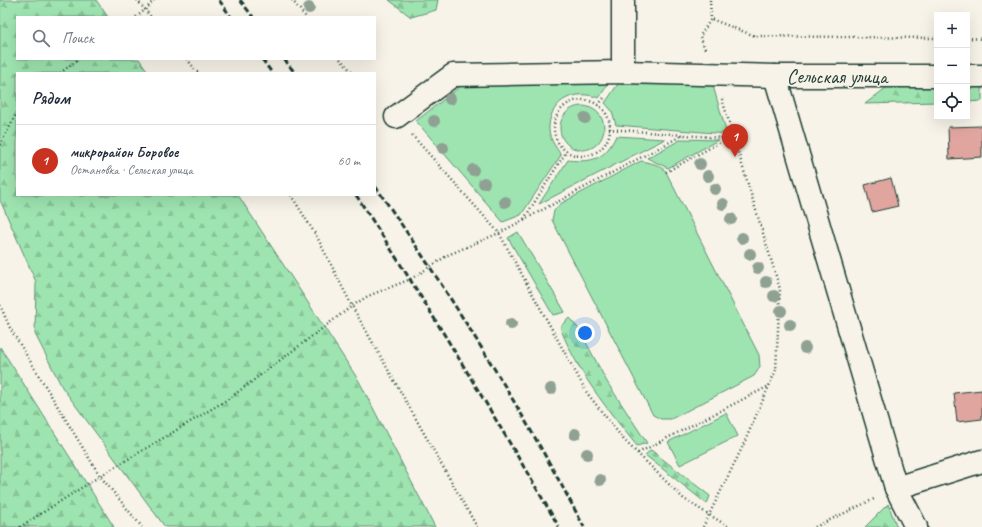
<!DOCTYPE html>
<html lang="ru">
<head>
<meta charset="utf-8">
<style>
  body { margin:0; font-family:Caveat,sans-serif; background:#f2f2f3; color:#1f2937 }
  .controls { position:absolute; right:12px; top:12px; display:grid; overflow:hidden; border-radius:0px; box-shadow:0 4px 16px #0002 }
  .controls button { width:36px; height:36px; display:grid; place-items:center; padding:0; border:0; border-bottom:1px solid #e0e1e3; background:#fff; color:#1f2937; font:20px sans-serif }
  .you { position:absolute; left:585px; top:333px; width:14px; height:14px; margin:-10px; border:3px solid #fff; border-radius:50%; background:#1a73e8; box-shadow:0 0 0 6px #1a73e833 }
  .badge { display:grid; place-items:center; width:26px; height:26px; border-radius:50%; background:#c8321e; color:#fff; font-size:13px; font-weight:700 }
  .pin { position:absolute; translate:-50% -33px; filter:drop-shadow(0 1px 2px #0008) }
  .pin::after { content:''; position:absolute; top:21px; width:14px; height:12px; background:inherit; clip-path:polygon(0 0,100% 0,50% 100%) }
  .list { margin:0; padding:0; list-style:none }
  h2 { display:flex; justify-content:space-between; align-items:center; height:52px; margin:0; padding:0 16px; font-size:17px }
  h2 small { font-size:13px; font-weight:400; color:#747a83 }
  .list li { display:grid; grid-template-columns:26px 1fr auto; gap:12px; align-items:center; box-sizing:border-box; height:72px; padding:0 16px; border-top:1px solid #e0e1e3 }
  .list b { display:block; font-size:15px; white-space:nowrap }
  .list p { margin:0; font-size:13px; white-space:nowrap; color:#747a83 }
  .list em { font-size:13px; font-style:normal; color:#747a83 }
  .icon { flex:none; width:22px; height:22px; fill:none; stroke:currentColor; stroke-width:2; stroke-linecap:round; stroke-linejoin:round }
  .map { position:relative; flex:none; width:982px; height:527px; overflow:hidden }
  .search { position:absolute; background:#fff; box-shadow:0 4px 16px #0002; left:16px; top:16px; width:360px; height:44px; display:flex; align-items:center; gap:10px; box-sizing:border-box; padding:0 14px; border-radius:0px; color:#747a83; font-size:15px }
  .panel { position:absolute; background:#fff; box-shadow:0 4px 16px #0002; left:16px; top:72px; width:360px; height:124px; border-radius:0px }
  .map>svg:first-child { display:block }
  .green { fill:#9ee4b0; stroke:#5e9072 }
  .forest { fill:url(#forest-firs); stroke:#5e9072 }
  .building { fill:#e0a59f; stroke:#1f3d34 }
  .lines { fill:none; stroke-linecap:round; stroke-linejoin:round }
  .minor-casing { stroke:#1f3d34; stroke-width:25 }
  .path { stroke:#1f3d34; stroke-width:2.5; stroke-dasharray:1 3; stroke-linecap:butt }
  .minor { stroke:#f7f3e8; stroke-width:22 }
  .rail { stroke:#1f3d34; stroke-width:3; stroke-dasharray:6 3; stroke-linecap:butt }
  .tree { fill:#8ea193 }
  .labels { text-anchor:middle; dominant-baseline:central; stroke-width:3; stroke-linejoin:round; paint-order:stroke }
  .street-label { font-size:20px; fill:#1f3d34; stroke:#f7f3e8 }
</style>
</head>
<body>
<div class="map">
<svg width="982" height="527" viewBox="0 0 982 527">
  <defs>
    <pattern id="forest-firs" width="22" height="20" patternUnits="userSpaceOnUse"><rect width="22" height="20" fill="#9ee4b0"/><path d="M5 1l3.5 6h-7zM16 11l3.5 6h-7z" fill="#88c498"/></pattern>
  </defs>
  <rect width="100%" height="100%" fill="#f7f3e8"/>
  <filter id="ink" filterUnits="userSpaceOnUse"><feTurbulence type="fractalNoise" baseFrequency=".025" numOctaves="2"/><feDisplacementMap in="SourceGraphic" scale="8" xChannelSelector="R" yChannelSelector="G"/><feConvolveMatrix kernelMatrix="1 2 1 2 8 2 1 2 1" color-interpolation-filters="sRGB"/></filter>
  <g filter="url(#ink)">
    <g class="green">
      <polygon points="711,79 727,134 616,125 612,111 605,103 620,81"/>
      <path d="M610 81 599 98C576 89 551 99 549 126 548 137 555 146 561 155L521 215 503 222 416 121 461 86Z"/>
      <circle cx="582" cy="128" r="22"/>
      <path d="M616 136 665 139 539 204 568 160C593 163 605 159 616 136Z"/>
      <polygon points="682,139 718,140 668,168 647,158"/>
      <path d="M641 161C650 163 661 164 666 172L759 355 760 367 754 376 671 419H661L653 415 552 220 554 211 560 204Z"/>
      <polygon points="518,232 565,312 553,315 508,238"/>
      <polygon points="726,413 738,436 680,465 668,442"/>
    </g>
    <g class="forest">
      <polygon points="0,0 96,0 108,17 17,17 17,59 139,59 149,73 17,73 17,195 238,195 359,381 435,527 165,527 62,387 35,334 36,282 0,200"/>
      <polygon points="389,0 438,0 436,10 411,17"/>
      <polygon points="982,84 982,101 967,102 967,85"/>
      <polygon points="937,85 937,102 865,104 887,87"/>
      <path d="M569 318 579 329 607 382 647 443 637 446C607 409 577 372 560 327Z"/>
      <polygon points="0,347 13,367 114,527 0,527"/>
      <polygon points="651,450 710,496 707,504 645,455"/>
      <polygon points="888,504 897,527 865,527"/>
    </g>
    <g class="building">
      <polygon points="982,126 982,157 949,159 948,127"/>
      <polygon points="891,178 898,206 872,212 865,185"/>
      <polygon points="982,390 982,419 957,422 954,393"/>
    </g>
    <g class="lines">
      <g class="minor-casing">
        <g id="minor">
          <polyline points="623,0 623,72"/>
          <polyline points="775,76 896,488 916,527"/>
          <polyline points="967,76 982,76"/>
          <polyline points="396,117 453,75 623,72 775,76 937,76"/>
          <polyline points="896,488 982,461"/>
        </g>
      </g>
      <g class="path">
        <polyline points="137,0 151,17"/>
        <polyline points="292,0 306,17"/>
        <polyline points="710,0 711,19 755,36 937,38"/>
        <polyline points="136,17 145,10 154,0"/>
        <polyline points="967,38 982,39"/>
        <polyline points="705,49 700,36 711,19"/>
        <polyline points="187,59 198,73"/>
        <polyline points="340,59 353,73"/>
        <polyline points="60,73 79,59"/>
        <circle cx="582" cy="128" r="28"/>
        <polyline points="598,105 604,98"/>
        <polyline points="609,129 735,139"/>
        <polyline points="412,135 499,233 587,393 624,440 684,499 729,527"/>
        <polyline points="0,145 17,113"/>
        <polyline points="666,172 726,139"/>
        <polyline points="291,195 317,237 352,306 477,527"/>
        <polyline points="524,219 566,152"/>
        <polyline points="0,305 10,328 100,476 142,527"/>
        <polyline points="638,453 769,386"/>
        <polyline points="20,527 100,476 230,398 352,306 368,296 411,279 448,255 499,233 683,135"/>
        <polyline points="703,527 741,450 776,370 780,289 722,99"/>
        <polyline points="815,527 874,499"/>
      </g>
      <use href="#minor" class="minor"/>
      <g class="rail">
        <polyline points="219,0 231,17"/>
        <polyline points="240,0 253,17"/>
        <polyline points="262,59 272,73"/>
        <polyline points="284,59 295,73"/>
        <path d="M375 186C451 295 522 409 584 527"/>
        <path d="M356 195C427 304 494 415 559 527"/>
      </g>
    </g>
    <g class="tree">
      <circle cx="309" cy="8" r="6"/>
      <circle cx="450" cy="99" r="6"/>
      <circle cx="585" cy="118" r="6"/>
      <circle cx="434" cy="121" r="6"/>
      <circle cx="443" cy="148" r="6"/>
      <circle cx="700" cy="164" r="6"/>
      <circle cx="473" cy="170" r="6"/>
      <circle cx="708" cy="176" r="6"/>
      <circle cx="484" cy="183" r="6"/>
      <circle cx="715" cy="189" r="6"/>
      <circle cx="505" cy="202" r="6"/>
      <circle cx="723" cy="204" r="6"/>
      <circle cx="731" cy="219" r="6"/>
      <circle cx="742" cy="238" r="6"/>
      <circle cx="750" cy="254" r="6"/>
      <circle cx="758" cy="268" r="6"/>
      <circle cx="766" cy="282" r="6"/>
      <circle cx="774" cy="296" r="6"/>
      <circle cx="781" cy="311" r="6"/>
      <circle cx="511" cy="324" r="6"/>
      <circle cx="790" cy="325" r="6"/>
      <circle cx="805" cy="348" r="6"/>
      <circle cx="551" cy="389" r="6"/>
      <circle cx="575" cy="434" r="6"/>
      <circle cx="587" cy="454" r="6"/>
      <circle cx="600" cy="480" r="6"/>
    </g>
  </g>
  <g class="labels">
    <g class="street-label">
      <text x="837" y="76">Сельская улица</text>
    </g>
  </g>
</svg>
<div class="controls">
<button>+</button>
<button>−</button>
<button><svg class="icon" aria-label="locate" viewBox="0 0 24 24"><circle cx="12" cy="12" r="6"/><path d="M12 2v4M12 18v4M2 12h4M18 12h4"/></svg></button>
</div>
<div class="you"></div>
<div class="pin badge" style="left:735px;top:157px">1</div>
<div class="search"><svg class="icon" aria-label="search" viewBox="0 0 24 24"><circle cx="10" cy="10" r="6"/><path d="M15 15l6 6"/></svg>Поиск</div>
<section class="panel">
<h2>Рядом<small></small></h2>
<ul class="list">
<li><span class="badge">1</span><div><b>микрорайон Боровое</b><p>Остановка · Сельская улица</p></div><em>60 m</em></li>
</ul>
</section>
</div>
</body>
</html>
